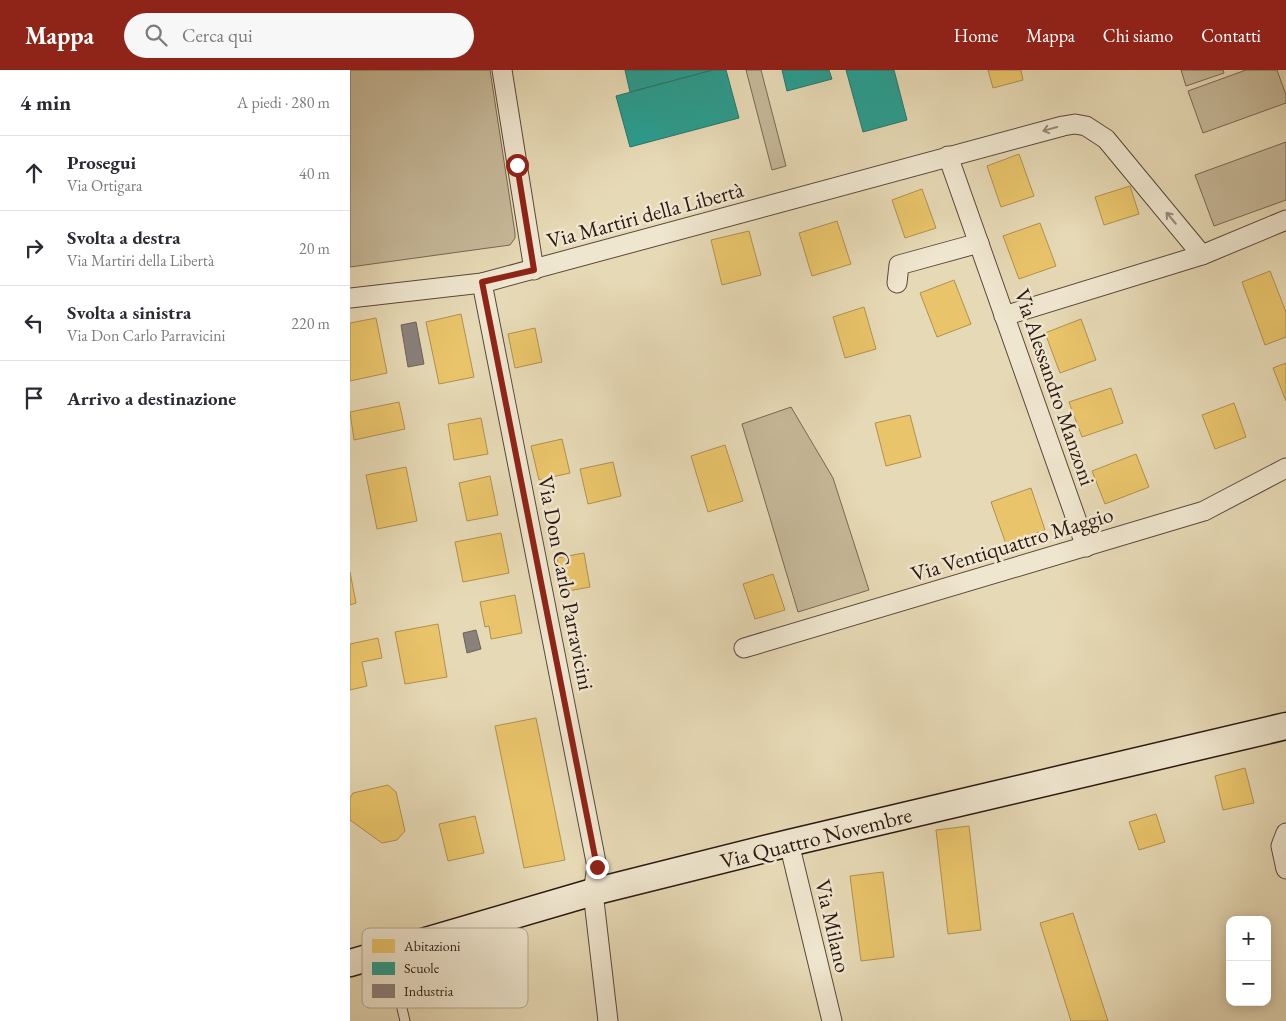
<!DOCTYPE html>
<html lang="it">
<head>
<meta charset="utf-8">
<style>
  body { margin:0; font-family:"EB Garamond",serif; background:#f7f7f7; color:#2b2b33 }
  .controls { position:absolute; right:15px; bottom:15px; display:grid; overflow:hidden; border-radius:10px; box-shadow:0 2px 12px #0003 }
  .controls button { width:45px; height:45px; display:grid; place-items:center; padding:0; border:0; border-bottom:1px solid #e1e1e2; background:#fff; color:#2b2b33; font:25px sans-serif }
  .stop { position:absolute; width:15px; height:15px; margin:-11px; border:4px solid #8f2418; border-radius:50%; background:#fff }
  .stop.end { background:#8f2418; border-color:#fff; box-shadow:0 1px 5px #0008 }
  .list { margin:0; padding:0; list-style:none }
  h2 { display:flex; justify-content:space-between; align-items:center; height:65px; margin:0; padding:0 20px; font-size:21px }
  h2 small { font-size:16px; font-weight:400; color:#7c7c81 }
  .list li { display:grid; grid-template-columns:32px 1fr auto; gap:15px; align-items:center; box-sizing:border-box; height:75px; padding:0 20px; border-top:1px solid #e1e1e2 }
  .list b { display:block; font-size:19px; white-space:nowrap }
  .list p { margin:0; font-size:16px; white-space:nowrap; color:#7c7c81 }
  .list em { font-size:16px; font-style:normal; color:#7c7c81 }
  .icon { flex:none; width:28px; height:28px; fill:none; stroke:currentColor; stroke-width:2; stroke-linecap:round; stroke-linejoin:round }
  .map { position:relative; flex:none; width:936px; height:951px; overflow:hidden }
  header { display:flex; align-items:center; gap:30px; box-sizing:border-box; height:70px; padding:0 25px; background:#8f2418; color:#fff }
  header strong { font-size:24px }
  nav { display:flex; gap:28px; margin-inline-start:auto; font-size:18px }
  .search { width:350px; height:45px; background:#f7f7f7; display:flex; align-items:center; gap:12px; box-sizing:border-box; padding:0 18px; border-radius:28px; color:#7c7c81; font-size:19px }
  main { display:flex }
  aside { flex:1; background:#fff }
  .map>svg:first-child { display:block }
  .green { fill:#c6b899; stroke:#786855 }
  .homes { fill:#e9c46a; stroke:#b0904f }
  .schools { fill:#2a9d8f; stroke:#2a7569 }
  .industry { fill:#8a817c; stroke:#6e625c }
  .lines { fill:none; stroke-linecap:round; stroke-linejoin:round }
  .lane-casing { stroke:#5a483a; stroke-width:11 }
  .street-casing { stroke:#5a483a; stroke-width:21 }
  .secondary-casing { stroke:#2b1811; stroke-width:29 }
  .lane { stroke:#efe6cf; stroke-width:9 }
  .street { stroke:#efe6cf; stroke-width:19 }
  .secondary { stroke:#efe6cf; stroke-width:26 }
  .oneway { stroke:#97897a }
  .route { stroke:#8f2418; stroke-width:6 }
  .labels { text-anchor:middle; dominant-baseline:central; stroke-width:5; stroke-linejoin:round; paint-order:stroke }
  .street-label { font-size:22px; fill:#2b1811; stroke:#efe6cf }
  .key { fill:#efe6cf; stroke:#b4a896; stroke-width:1 }
  .key-label { font-size:14px; fill:#2b1811 }
</style>
</head>
<body>
<header>
<strong>Mappa</strong>
<div class="search"><svg class="icon" aria-label="search" viewBox="0 0 24 24"><circle cx="10" cy="10" r="6"/><path d="M15 15l6 6"/></svg>Cerca qui</div>
<nav><a>Home</a><a>Mappa</a><a>Chi siamo</a><a>Contatti</a></nav>
</header>
<main>
<aside>
<h2>4 min<small>A piedi · 280 m</small></h2>
<ul class="list">
<li><svg class="icon" aria-label="ahead" viewBox="0 0 24 24"><path d="M12 20V5M6 11l6-6 6 6"/></svg><div><b>Prosegui</b><p>Via Ortigara</p></div><em>40 m</em></li>
<li><svg class="icon" aria-label="right" viewBox="0 0 24 24"><path d="M7 20v-9h11M14 6l5 5-5 5"/></svg><div><b>Svolta a destra</b><p>Via Martiri della Libertà</p></div><em>20 m</em></li>
<li><svg class="icon" aria-label="left" viewBox="0 0 24 24"><path d="M17 20v-9H6M10 6l-5 5 5 5"/></svg><div><b>Svolta a sinistra</b><p>Via Don Carlo Parravicini</p></div><em>220 m</em></li>
<li><svg class="icon" aria-label="arrive" viewBox="0 0 24 24"><path d="M6 21V4h12l-3 4 3 4H6"/></svg><div><b>Arrivo a destinazione</b></div></li>
</ul>
</aside>
<div class="map">
<svg width="936" height="951" viewBox="0 0 936 951">
  <rect width="100%" height="100%" fill="#e6d9b5"/>
  <filter id="stains"><feTurbulence type="fractalNoise" baseFrequency=".004" numOctaves="4"/><feColorMatrix values="0 0 0 0 .2 0 0 0 0 .09 0 0 0 0 .02 0 0 0 .5 -.17"/></filter>
  <radialGradient id="worn" r=".72"><stop offset=".6" stop-color="#630" stop-opacity="0"/><stop offset="1" stop-color="#630" stop-opacity=".3"/></radialGradient>
  <g class="green">
    <polygon points="0,0 140,0 165,163 165,168 160,175 0,197"/>
    <polygon points="396,0 411,0 436,96 422,100"/>
    <polygon points="831,0 873,0 874,3 836,16"/>
    <polygon points="896,0 927,0 936,25 936,33 853,63 838,21"/>
    <polygon points="936,72 936,130 864,156 845,105"/>
    <polygon points="441,337 483,408 519,520 448,542 392,354"/>
  </g>
  <g class="homes">
    <polygon points="638,0 671,0 673,10 643,18"/>
    <polygon points="669,84 684,126 651,137 637,96"/>
    <polygon points="780,116 789,144 754,155 745,127"/>
    <polygon points="572,119 586,158 555,168 542,130"/>
    <polygon points="487,151 501,194 462,206 449,163"/>
    <polygon points="690,153 706,196 669,209 653,166"/>
    <polygon points="399,161 411,205 372,215 361,170"/>
    <polygon points="920,201 936,242 936,267 915,275 892,212"/>
    <polygon points="604,210 621,254 587,267 570,223"/>
    <polygon points="514,237 526,279 495,288 483,247"/>
    <polygon points="111,244 124,307 89,314 76,252"/>
    <polygon points="26,248 37,303 0,311 0,253"/>
    <polygon points="731,249 746,290 710,303 695,263"/>
    <polygon points="185,258 192,292 165,298 158,264"/>
    <polygon points="936,293 936,331 923,298"/>
    <polygon points="761,318 773,353 732,367 719,332"/>
    <polygon points="49,332 55,359 4,370 0,342"/>
    <polygon points="884,333 896,367 865,379 852,345"/>
    <polygon points="560,345 571,387 536,396 525,353"/>
    <polygon points="131,348 138,384 104,390 98,354"/>
    <polygon points="212,369 220,403 189,410 181,376"/>
    <polygon points="375,375 393,431 358,442 341,386"/>
    <polygon points="786,384 799,417 755,434 742,401"/>
    <polygon points="263,392 271,426 238,434 230,399"/>
    <polygon points="56,397 67,451 27,459 16,405"/>
    <polygon points="140,406 148,445 117,451 109,413"/>
    <polygon points="681,418 695,460 656,474 641,432"/>
    <polygon points="151,463 159,503 113,512 105,472"/>
    <polygon points="234,483 240,517 213,522 207,488"/>
    <polygon points="0,502 6,533 0,535"/>
    <polygon points="423,504 435,540 405,549 393,514"/>
    <polygon points="165,525 172,563 141,569 139,556 135,557 130,532"/>
    <polygon points="88,554 97,607 55,614 45,562"/>
    <polygon points="28,568 32,588 12,592 17,616 0,620 0,574"/>
    <polygon points="186,648 215,790 174,798 145,656"/>
    <polygon points="895,698 904,733 873,740 865,706"/>
    <polygon points="38,715 46,722 55,761 47,770 32,773 0,750 0,728 3,723"/>
    <polygon points="806,744 815,772 789,780 779,752"/>
    <polygon points="125,746 134,783 98,791 89,754"/>
    <polygon points="619,756 631,860 598,864 586,760"/>
    <polygon points="533,802 544,887 511,891 500,806"/>
    <polygon points="723,843 758,951 721,951 690,853"/>
  </g>
  <g class="schools">
    <polygon points="275,0 363,0 280,22"/>
    <polygon points="363,0 376,0 389,48 280,77 266,26"/>
    <polygon points="432,0 479,0 482,9 437,21"/>
    <polygon points="496,0 544,0 557,50 513,62"/>
  </g>
  <g class="industry">
    <polygon points="66,252 74,294 58,297 51,255"/>
    <polygon points="126,560 131,579 117,583 113,563"/>
  </g>
  <g class="lines">
    <g class="lane-casing">
      <polyline id="lane" points="39,883 55,951"/>
    </g>
    <g class="street-casing">
      <g id="street">
        <polyline points="152,0 184,200"/>
        <polyline points="598,86 736,477"/>
        <polyline points="132,213 247,797 243,822 258,951"/>
        <polyline points="547,213 549,195 629,173"/>
        <polyline points="0,228 132,213 713,56 725,54 736,56 756,69 852,185"/>
        <polyline points="654,246 852,185 936,150"/>
        <polyline points="394,578 854,441 936,398"/>
        <polyline points="936,763 931,776 936,799"/>
        <polyline points="439,773 482,951"/>
      </g>
    </g>
    <g class="secondary-casing">
      <polyline id="secondary" points="0,893 243,822 439,773 936,656"/>
    </g>
    <use href="#lane" class="lane"/>
    <use href="#street" class="street"/>
    <use href="#secondary" class="secondary"/>
  </g>
  <defs><path id="oneway-shaft" d="M-6 0H5M1.5-3L5.5 0L1.5 3" fill="none" stroke-width="1.6" stroke-linecap="round" stroke-linejoin="round" transform="scale(1.25)"/></defs>
  <g class="oneway">
    <use href="#oneway-shaft" transform="translate(700 59) rotate(165)"/>
    <use href="#oneway-shaft" transform="translate(821 148) rotate(-130)"/>
  </g>
  <g class="lines">
    <polyline class="route" points="167,95 184,200 132,212 247,797"/>
  </g>
  <g class="labels">
    <g class="street-label">
      <text transform="translate(295 145) rotate(-15)">Via Martiri della Libertà</text>
      <text transform="translate(705 317) rotate(71)">Via Alessandro Manzoni</text>
      <text transform="translate(662 474) rotate(-17)">Via Ventiquattro Maggio</text>
      <text transform="translate(216 513) rotate(79)">Via Don Carlo Parravicini</text>
      <text transform="translate(466 768) rotate(-14)">Via Quattro Novembre</text>
      <text transform="translate(483 856) rotate(77)">Via Milano</text>
    </g>
  </g>
  <rect x="12" y="858" width="166" height="80" rx="8" class="key"/>
  <rect x="22" y="869" width="23" height="14" fill="#e9c46a"/>
  <rect x="22" y="892" width="23" height="13" fill="#2a9d8f"/>
  <rect x="22" y="914" width="23" height="14" fill="#8a817c"/>
  <g class="key-label">
    <text x="54" y="881">Abitazioni</text>
    <text x="54" y="903">Scuole</text>
    <text x="54" y="926">Industria</text>
  </g>
  <rect width="100%" height="100%" filter="url(#stains)"/>
  <rect width="100%" height="100%" fill="url(#worn)"/>
</svg>
<div class="controls">
<button>+</button>
<button>−</button>
</div>
<div class="stop" style="left:167px;top:95px"></div>
<div class="stop end" style="left:247px;top:797px"></div>
</div>
</main>
</body>
</html>
